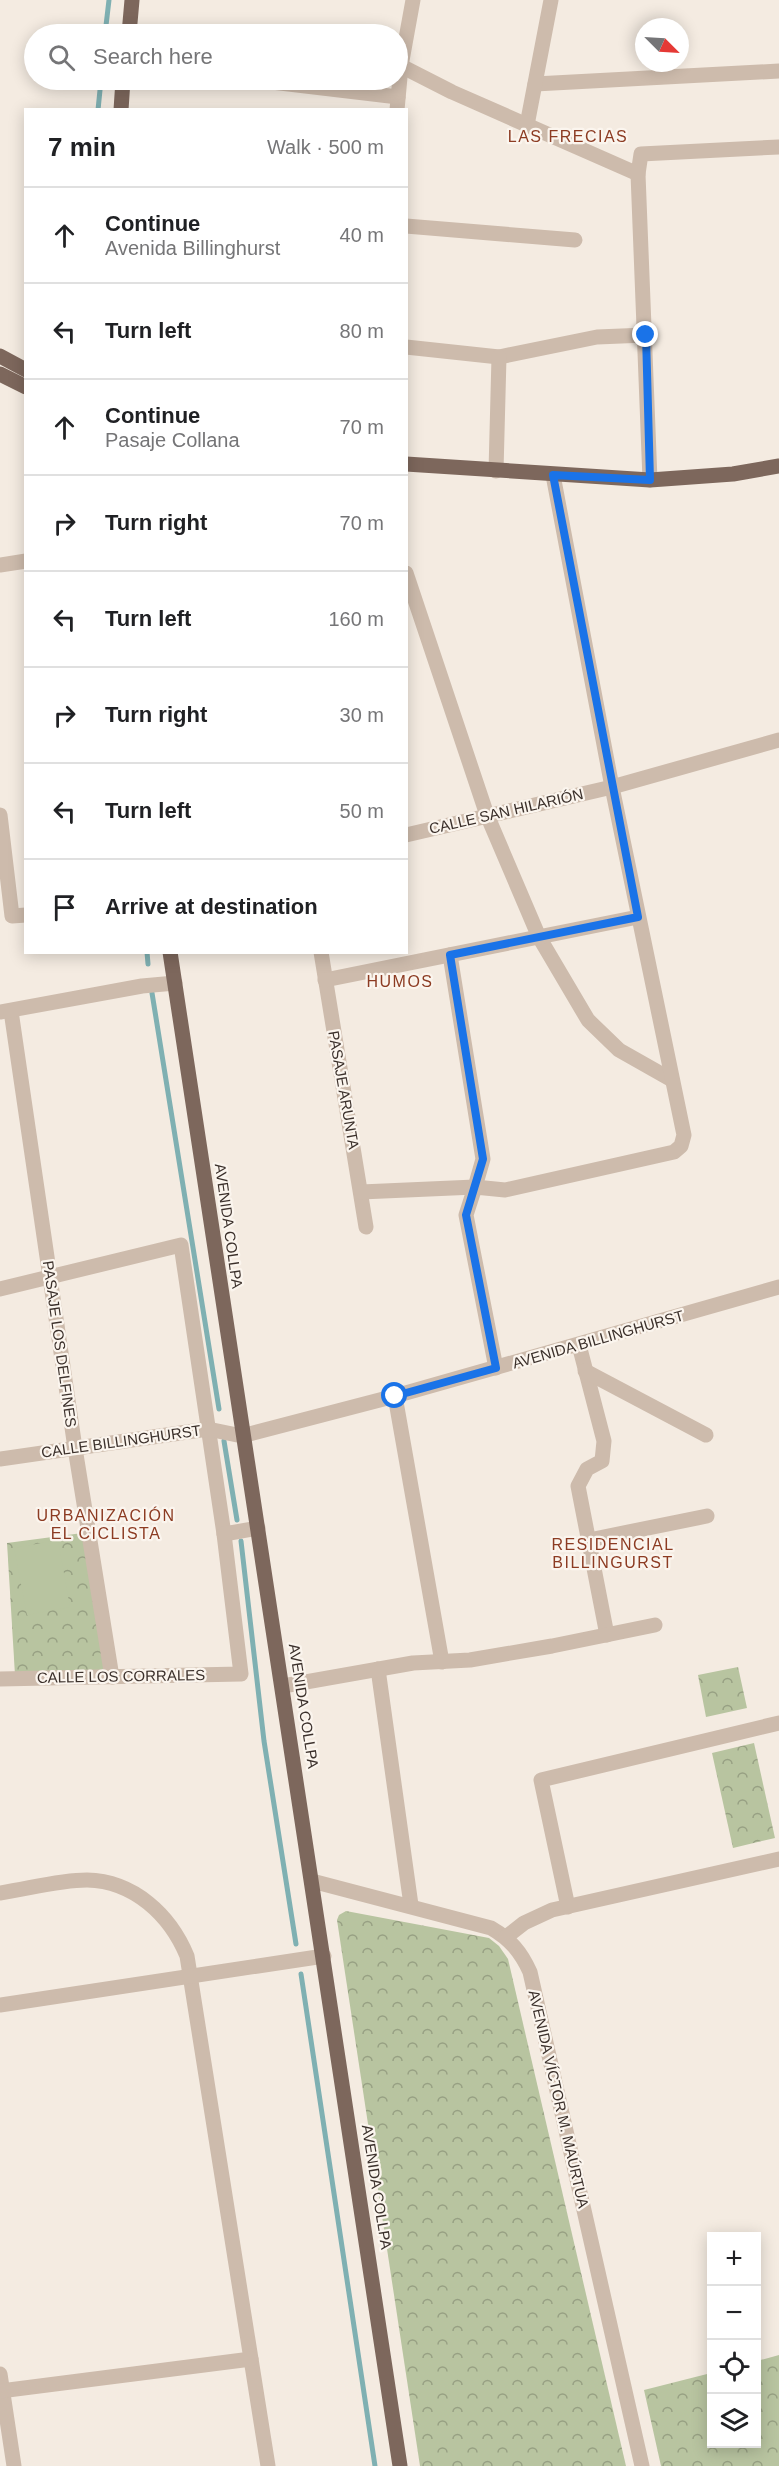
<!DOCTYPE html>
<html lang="en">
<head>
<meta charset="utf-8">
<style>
  body { margin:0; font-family:Helvetica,sans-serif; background:#f6f6f6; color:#202124 }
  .controls { position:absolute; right:18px; bottom:18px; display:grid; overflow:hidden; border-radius:0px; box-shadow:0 3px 15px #0003 }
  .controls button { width:54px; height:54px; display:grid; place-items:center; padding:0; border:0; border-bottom:2px solid #e0e0e0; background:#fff; color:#202124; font:30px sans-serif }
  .compass { position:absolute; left:635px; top:18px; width:54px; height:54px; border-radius:50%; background:#fff; box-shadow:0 3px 15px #0003; rotate:114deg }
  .stop { position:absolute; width:18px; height:18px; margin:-14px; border:4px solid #1a73e8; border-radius:50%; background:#fff }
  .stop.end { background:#1a73e8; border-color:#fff; box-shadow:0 2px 6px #0008 }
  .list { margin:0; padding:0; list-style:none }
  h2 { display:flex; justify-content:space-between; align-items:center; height:78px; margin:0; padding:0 24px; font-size:26px }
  h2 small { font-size:20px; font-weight:400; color:#757577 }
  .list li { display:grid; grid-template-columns:39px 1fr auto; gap:18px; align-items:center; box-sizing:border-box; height:96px; padding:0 24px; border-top:2px solid #e0e0e0 }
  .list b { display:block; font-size:22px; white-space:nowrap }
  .list p { margin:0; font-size:20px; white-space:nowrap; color:#757577 }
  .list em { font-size:20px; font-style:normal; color:#757577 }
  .icon { flex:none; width:33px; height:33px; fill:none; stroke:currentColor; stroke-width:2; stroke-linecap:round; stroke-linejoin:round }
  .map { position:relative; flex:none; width:779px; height:2466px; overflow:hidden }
  .search { position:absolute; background:#fff; box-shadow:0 3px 15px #0003; left:24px; top:24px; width:384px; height:66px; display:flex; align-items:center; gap:15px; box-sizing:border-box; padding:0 21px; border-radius:33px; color:#757577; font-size:22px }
  .panel { position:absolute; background:#fff; box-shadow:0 3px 15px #0003; left:24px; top:108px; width:384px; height:846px; border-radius:0px }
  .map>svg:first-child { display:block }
  .park { fill:url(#park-crowns) }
  .pitch { fill:#b8c4a0 }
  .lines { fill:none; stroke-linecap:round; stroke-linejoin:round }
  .stream { stroke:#7fb0b2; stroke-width:5 }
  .minor { stroke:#cdbbac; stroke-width:15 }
  .major { stroke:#7d675c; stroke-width:15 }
  .route { stroke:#1a73e8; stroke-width:8 }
  .labels { text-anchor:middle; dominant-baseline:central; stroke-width:4.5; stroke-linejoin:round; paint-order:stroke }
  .street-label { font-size:15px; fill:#3b302b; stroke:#fbf5ee }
  .neighbourhood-label { font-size:16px; letter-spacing:1.5px; fill:#8c3b22; stroke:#fbf5ee }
</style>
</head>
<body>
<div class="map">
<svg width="779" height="2466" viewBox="0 0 779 2466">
  <defs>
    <pattern id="park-crowns" width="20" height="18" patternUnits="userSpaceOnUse" patternTransform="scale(1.5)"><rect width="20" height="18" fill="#b8c4a0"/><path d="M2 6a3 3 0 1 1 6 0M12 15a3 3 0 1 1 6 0" fill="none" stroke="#97a083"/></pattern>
  </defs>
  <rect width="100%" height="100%" fill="#f4ebe1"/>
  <g class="park">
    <polygon points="90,1532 110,1675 15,1675 7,1543"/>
    <polygon points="738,1667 747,1708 706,1717 698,1675"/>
    <polygon points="754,1743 775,1838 733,1848 712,1753"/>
    <polygon points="346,1911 489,1938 499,1946 508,1959 626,2466 420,2466 337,1920 339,1915"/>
    <polygon points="779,2355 779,2466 661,2466 644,2390 711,2373 712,2444 756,2444 757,2361"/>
  </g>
  <polygon class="pitch" points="58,1540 70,1607 27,1615 14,1548"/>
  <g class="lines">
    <g class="stream">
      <polyline points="105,34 109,0"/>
      <polyline points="98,110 101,80"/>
      <polyline points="147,952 148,964"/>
      <polyline points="152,993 219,1409"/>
      <polyline points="224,1441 237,1520"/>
      <polyline points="241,1541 264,1741 296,1944"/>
      <polyline points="301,1974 375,2466"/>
    </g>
    <g class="minor">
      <polyline points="401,66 452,92 638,174"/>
      <polyline points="254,80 398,97"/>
      <polyline points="535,84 779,71"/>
      <polyline points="397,110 401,66 413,0"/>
      <polyline points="527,125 551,0"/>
      <polyline points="406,226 575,240"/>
      <polyline points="406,347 499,357 597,337 646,335"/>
      <polyline points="496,471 499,357"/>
      <polyline points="650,480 638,174 641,154 779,147"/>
      <polyline points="0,565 26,561"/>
      <polyline points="406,573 487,815 539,937 588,1020 619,1050 672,1080"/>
      <polyline points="0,815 12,916 26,915"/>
      <polyline points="406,835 612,787 779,740"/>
      <polyline points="321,952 366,1227"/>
      <polyline points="325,980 638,917"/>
      <polyline points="11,1011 75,1448 112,1677"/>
      <polyline points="0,1012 142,986 175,983"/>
      <polyline points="361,1192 475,1187 483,1159 450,955"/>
      <polyline points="0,1289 181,1245 224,1534 241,1674 0,1679"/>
      <polyline points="579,1345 604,1441 602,1461 587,1469 578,1486 607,1635"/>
      <polyline points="496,1368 466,1215 475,1187 505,1190 674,1152 681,1146 684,1135 612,787 553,475"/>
      <polyline points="585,1371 706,1435"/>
      <polyline points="395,1396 442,1662"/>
      <polyline points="0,1459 208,1429 242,1436 395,1396 779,1287"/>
      <polyline points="224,1534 258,1528"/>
      <polyline points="589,1540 707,1516"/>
      <polyline points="378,1669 411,1905"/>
      <polyline points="283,1686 413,1663 470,1660 552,1646 655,1625"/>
      <path d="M312 1881 491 1928C510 1939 521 1952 530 1972L642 2466"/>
      <path d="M0 1893C28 1889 58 1880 87 1880 134 1881 170 1915 187 1956L268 2466"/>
      <polyline points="568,1907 541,1780 779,1723"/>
      <polyline points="506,1937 524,1923 552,1910 779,1859"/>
      <polyline points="0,2005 324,1956"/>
      <polyline points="0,2374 14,2466"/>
      <polyline points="0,2391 251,2359"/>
    </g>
    <g class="major">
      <polyline points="129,34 132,0"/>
      <polyline points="121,110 123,80"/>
      <polyline points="0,356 26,370"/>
      <polyline points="0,374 26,387"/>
      <polyline points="406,464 650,480 733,474 779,466"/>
      <polyline points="170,952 400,2466"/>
    </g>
  </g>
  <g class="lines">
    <polyline class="route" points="395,1396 496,1368 466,1215 483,1159 450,955 638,917 553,475 650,480 646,335"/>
  </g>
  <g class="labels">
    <g class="street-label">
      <text transform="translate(506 811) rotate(-13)">CALLE SAN HILARIÓN</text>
      <text transform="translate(344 1090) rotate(80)">PASAJE ARUNTA</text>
      <text transform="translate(229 1226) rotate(82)">AVENIDA COLLPA</text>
      <text transform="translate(598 1339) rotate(-16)">AVENIDA BILLINGHURST</text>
      <text transform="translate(60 1344) rotate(82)">PASAJE LOS DELFINES</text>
      <text transform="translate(121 1441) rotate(-8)">CALLE BILLINGHURST</text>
      <text transform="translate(121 1676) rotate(-1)">CALLE LOS CORRALES</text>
      <text transform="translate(304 1706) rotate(81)">AVENIDA COLLPA</text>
      <text transform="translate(559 2099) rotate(77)">AVENIDA VÍCTOR M. MAÚRTUA</text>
      <text transform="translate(377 2187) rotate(81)">AVENIDA COLLPA</text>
    </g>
    <g class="neighbourhood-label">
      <text x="568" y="136">LAS FRECIAS</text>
      <text x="400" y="981">HUMOS</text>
      <text x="106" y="1515">URBANIZACIÓN<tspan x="106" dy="18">EL CICLISTA</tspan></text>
      <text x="613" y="1544">RESIDENCIAL<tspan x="613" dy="18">BILLINGURST</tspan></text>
    </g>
  </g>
</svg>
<div class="controls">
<button>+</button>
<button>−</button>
<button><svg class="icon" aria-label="locate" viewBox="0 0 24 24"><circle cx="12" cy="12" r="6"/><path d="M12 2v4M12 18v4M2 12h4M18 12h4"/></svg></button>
<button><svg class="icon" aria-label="layers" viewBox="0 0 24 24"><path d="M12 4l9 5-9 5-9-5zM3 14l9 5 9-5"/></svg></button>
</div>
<svg class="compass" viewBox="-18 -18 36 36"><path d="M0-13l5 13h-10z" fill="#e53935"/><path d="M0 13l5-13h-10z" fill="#757577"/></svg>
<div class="stop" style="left:395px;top:1396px"></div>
<div class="stop end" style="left:646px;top:335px"></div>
<div class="search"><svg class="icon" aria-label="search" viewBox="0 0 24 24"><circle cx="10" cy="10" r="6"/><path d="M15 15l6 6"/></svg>Search here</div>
<section class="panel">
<h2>7 min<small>Walk · 500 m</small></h2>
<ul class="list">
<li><svg class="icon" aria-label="ahead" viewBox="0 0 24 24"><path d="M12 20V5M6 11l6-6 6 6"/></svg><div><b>Continue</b><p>Avenida Billinghurst</p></div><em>40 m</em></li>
<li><svg class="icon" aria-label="left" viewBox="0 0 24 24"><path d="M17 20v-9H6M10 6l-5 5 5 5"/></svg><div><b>Turn left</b></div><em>80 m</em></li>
<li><svg class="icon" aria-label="ahead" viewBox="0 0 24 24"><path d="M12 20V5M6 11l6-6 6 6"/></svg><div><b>Continue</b><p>Pasaje Collana</p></div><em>70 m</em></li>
<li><svg class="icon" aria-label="right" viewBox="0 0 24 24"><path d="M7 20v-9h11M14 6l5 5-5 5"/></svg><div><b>Turn right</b></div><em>70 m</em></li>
<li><svg class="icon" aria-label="left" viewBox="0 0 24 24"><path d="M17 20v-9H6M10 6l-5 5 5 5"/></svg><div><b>Turn left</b></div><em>160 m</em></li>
<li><svg class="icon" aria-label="right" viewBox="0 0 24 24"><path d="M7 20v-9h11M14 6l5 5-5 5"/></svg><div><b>Turn right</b></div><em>30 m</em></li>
<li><svg class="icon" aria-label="left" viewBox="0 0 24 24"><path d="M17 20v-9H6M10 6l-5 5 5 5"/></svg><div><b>Turn left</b></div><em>50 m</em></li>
<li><svg class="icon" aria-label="arrive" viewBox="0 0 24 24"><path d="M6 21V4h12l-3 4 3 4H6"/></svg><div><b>Arrive at destination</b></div></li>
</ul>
</section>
</div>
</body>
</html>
